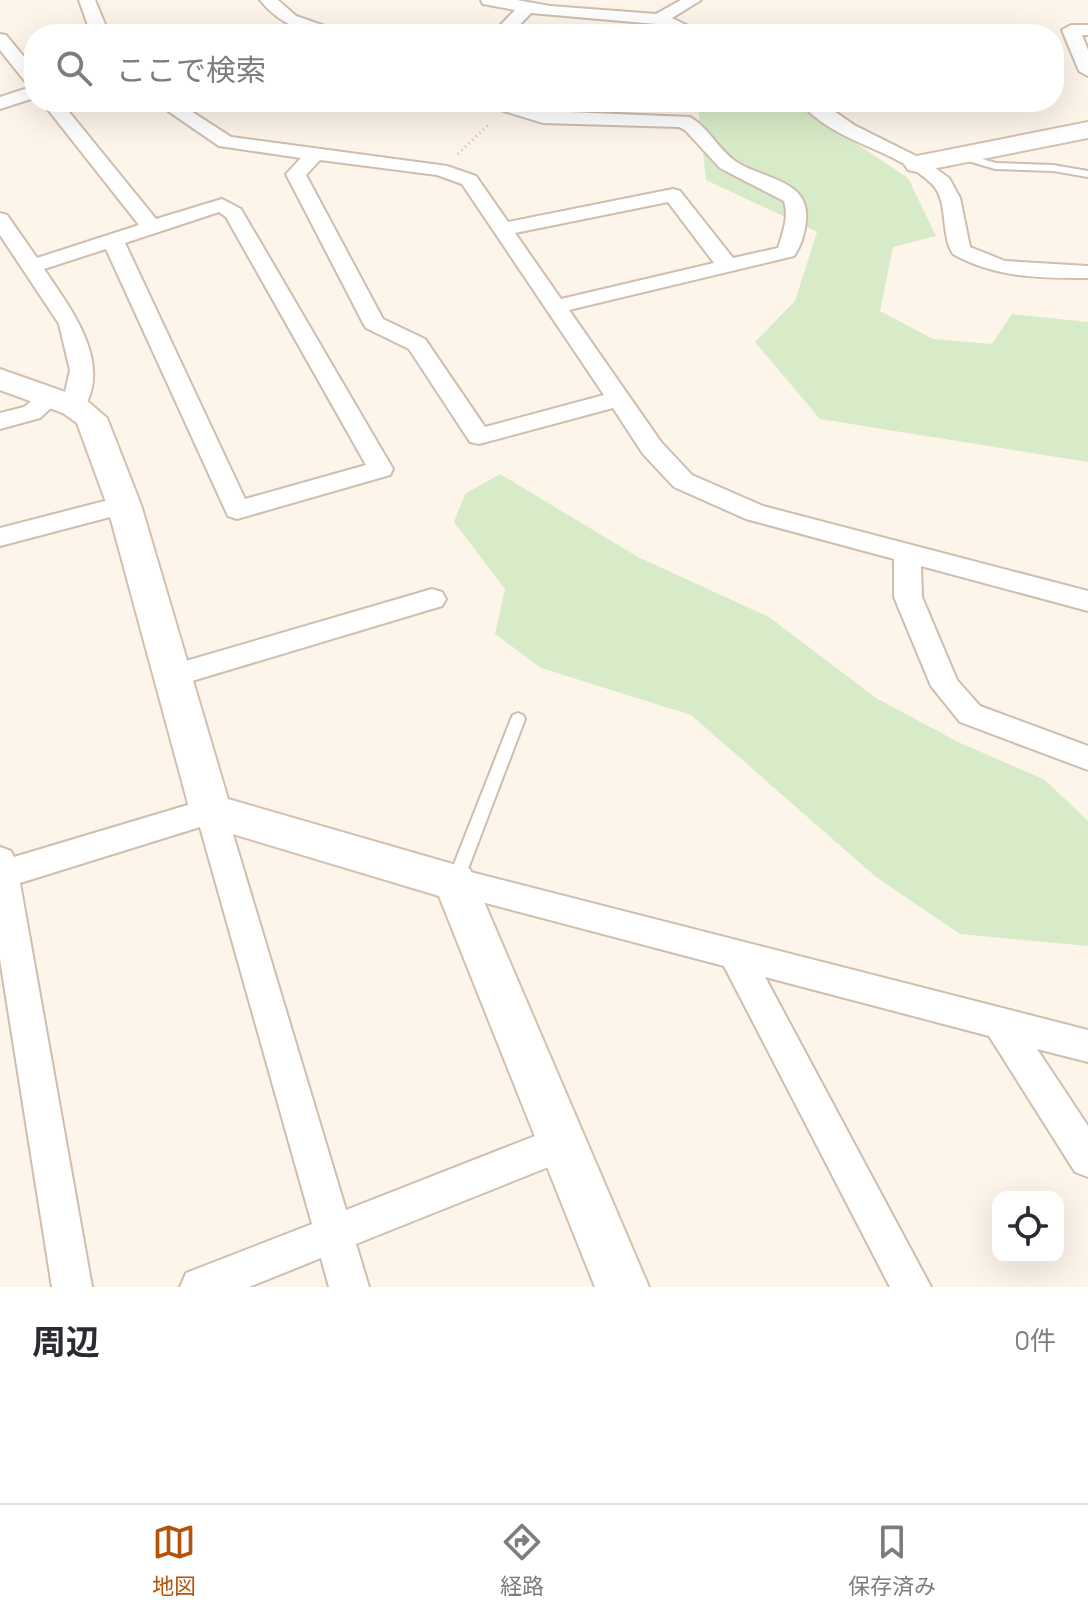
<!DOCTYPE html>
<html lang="ja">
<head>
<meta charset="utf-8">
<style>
  body { margin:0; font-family:Manrope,"Noto Sans JP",sans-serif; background:#f2f2f3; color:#2b2b33 }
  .controls { position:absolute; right:24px; bottom:24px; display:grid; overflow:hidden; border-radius:16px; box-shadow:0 8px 32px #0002 }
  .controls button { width:72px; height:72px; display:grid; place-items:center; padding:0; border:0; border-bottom:2px solid #e1e1e2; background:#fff; color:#2b2b33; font:40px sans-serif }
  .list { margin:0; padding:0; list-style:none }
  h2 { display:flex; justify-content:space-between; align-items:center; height:104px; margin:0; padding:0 32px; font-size:34px }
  h2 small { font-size:26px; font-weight:400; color:#7c7c81 }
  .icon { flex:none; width:44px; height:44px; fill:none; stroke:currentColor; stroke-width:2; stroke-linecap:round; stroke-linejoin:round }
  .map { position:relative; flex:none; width:1088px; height:1287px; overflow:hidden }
  .search { position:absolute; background:#fff; box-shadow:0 8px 32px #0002; left:24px; right:24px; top:24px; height:88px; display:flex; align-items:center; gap:20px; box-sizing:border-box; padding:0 28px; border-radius:32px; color:#7c7c81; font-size:30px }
  .sheet { height:216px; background:#fff }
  nav { display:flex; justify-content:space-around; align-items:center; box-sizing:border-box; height:112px; border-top:2px solid #e1e1e2; background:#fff; font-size:22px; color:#7c7c81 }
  nav a { display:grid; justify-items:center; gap:4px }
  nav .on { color:#b45309 }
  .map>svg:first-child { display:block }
  .green { fill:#d7ebc8 }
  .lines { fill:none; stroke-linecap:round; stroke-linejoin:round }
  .lane-casing { stroke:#cfbdaf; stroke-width:4 }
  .street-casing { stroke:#cfbdaf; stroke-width:4 }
  .secondary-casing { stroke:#d5bfaf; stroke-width:4 }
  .path { stroke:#d8b7a4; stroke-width:3; stroke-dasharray:1 4; stroke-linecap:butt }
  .lane { fill:#fff; fill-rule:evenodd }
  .street { fill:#fff; fill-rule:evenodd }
  .secondary { fill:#fff; fill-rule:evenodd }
</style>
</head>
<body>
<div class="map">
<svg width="1088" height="1287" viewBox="0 0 1088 1287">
  <rect width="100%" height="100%" fill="#fdf5ea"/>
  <g class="green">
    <polygon points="526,102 794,102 908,178 936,236 893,247 880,311 933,339 992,344 1012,314 1088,322 1088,462 820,419 755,342 795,301 817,232 706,180 698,107 616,107 590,113 540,108"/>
    <polygon points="500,474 638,557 769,617 876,698 958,742 1045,780 1088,821 1088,946 960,934 876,877 691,715 541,668 495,634 505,589 454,522 465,494"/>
  </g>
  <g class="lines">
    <g class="lane-casing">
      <g id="lane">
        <polygon points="958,152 996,163 1053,165 1088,171 1088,177 1053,171 995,169 955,157 953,155"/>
        <polygon points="518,713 523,715 525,719 463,882 461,887 455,889 449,887 447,882 511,719 513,715"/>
      </g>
    </g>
    <g class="street-casing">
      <g id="street">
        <polygon points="79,0 95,0 109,34 91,34"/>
        <path d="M260 0H278L296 16 336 30 339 34C306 34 281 26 260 0Z"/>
        <polygon points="481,0 517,0 550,6 656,14 681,0 701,0 672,18 704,34 680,34 656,24 531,13 511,34 492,34 515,10 483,4"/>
        <polygon points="1071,25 1088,25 1088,35 1082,35 1088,50 1088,76 1079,71 1062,30"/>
        <polygon points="0,34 6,35 34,69 34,86 28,85 0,50"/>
        <polygon points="34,86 34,98 0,109 0,97"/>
        <path d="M42 102H61L156 219 222 199 241 209 393 469 390 475 237 519 228 516 106 249 44 269C70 308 114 363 82 411H66L62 406 70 370 59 324 0 235V213L7 215 37 258 139 225ZM219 212 226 217 366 465 245 499 125 243Z"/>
        <path d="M155 102H177L231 137 447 166 476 176 508 222 673 189 680 191 733 258 778 248C783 232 789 217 784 201L720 168 685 130 679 127 543 123 488 106 486 102H514L544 111 690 117C709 128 717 148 735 161 761 179 810 179 806 220 805 232 801 246 794 256L569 310 661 442 692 475 763 506 1088 591V611L921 566 922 597 957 680 980 706 1088 746V770L960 722 931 686 894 597V559L746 519 674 487 643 454 613 408 479 444 470 442 409 349 366 328 363 323 286 174 301 158 219 146ZM320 160 437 175 462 184 604 395 485 427 425 339 383 319 306 175ZM668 202 714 263 561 299 515 233Z"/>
        <path d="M800 102H821L854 125 924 160 949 178 960 198 970 247 1005 261 1088 266V278C1041 278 995 278 953 254 940 234 949 201 932 184 895 148 833 143 800 102Z"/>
        <polygon points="52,389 60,391 64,396 40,418 0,429 0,413 24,407 44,391"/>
        <polygon points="124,496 133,499 137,505 133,511 0,546 0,528"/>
        <polygon points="432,589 442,592 446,599 442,606 172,687 162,684 158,676 162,668"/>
        <polygon points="211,798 222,802 226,811 346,1210 563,1125 576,1130 581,1143 576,1156 356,1244 369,1287 329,1287 321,1258 249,1287 180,1287 186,1273 312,1224 200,827 20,883 92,1287 52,1287 0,959 0,847 11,851 14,857"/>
        <polygon points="455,868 1088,1030 1088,1062 1037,1049 1088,1126 1088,1177 1075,1172 989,1036 765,977 931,1287 890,1287 724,966 444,892 439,882 444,872"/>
      </g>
    </g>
    <g class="secondary-casing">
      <g id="secondary">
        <polygon points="1088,122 1088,138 917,172 908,170 904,164 908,158 917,156"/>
        <polygon points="0,369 85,399 107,418 141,505 228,799 470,869 649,1287 595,1287 439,896 196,823 190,811 107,505 77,423 63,413 0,390"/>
      </g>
    </g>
    <polyline class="path" points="458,154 488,125"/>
    <use href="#lane" class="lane"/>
    <use href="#street" class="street"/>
    <use href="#secondary" class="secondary"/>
  </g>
</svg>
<div class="controls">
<button><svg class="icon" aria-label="locate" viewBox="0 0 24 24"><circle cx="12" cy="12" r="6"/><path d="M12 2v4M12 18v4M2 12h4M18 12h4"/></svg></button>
</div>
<div class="search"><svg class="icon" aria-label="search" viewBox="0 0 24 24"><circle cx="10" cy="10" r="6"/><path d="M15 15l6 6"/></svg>ここで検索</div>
</div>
<section class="sheet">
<h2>周辺<small>0件</small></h2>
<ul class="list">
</ul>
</section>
<nav>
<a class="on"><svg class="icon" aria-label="map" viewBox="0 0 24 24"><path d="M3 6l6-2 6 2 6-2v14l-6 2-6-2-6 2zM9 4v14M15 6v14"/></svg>地図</a>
<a><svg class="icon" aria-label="directions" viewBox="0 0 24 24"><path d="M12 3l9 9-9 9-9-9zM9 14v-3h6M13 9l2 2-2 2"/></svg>経路</a>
<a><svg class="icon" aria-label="saved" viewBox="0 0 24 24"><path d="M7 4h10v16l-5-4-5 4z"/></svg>保存済み</a>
</nav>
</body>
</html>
